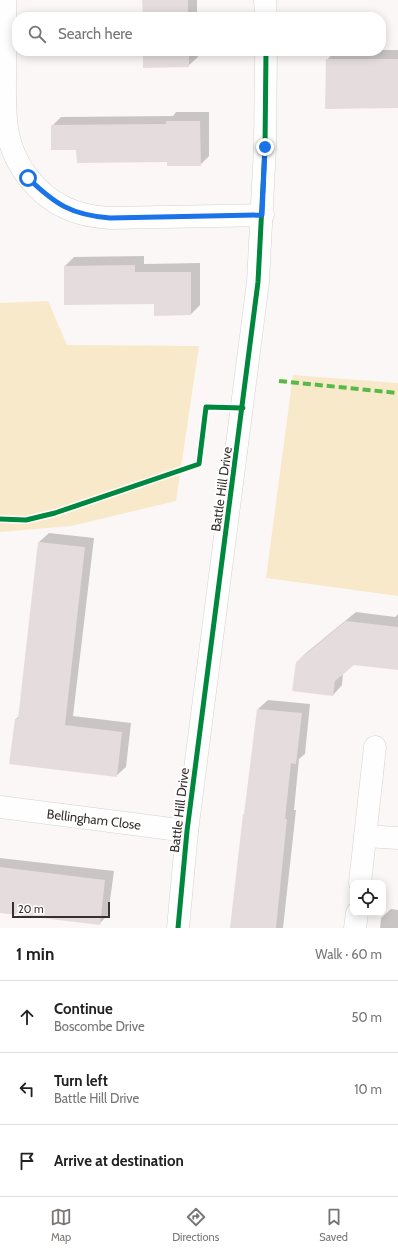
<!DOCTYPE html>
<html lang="en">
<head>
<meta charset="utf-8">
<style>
  body { margin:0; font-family:Cabin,sans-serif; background:#f2f2f2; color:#222 }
  .controls { position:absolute; right:12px; bottom:12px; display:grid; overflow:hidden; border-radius:8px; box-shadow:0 2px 10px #0003 }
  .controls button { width:36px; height:36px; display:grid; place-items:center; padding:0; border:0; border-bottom:1px solid #e0e0e0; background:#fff; color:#222; font:20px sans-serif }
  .scale { position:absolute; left:12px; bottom:10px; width:98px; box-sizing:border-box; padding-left:4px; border:2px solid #37302d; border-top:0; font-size:11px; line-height:14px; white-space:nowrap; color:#37302d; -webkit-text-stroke:3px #fff; paint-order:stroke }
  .stop { position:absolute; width:12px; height:12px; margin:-9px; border:3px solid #1a73e8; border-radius:50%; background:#fff }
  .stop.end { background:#1a73e8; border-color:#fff; box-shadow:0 1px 4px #0008 }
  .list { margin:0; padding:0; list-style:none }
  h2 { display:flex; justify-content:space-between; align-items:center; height:52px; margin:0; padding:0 16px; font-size:17px }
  h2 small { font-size:13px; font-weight:400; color:#767676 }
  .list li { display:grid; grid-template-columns:26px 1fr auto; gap:12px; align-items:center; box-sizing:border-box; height:72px; padding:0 16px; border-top:1px solid #e0e0e0 }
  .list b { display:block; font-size:15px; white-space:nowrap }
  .list p { margin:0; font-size:13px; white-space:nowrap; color:#767676 }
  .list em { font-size:13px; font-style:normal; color:#767676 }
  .icon { flex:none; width:22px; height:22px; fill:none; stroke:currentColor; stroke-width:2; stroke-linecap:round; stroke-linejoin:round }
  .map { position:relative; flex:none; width:398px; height:928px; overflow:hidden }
  .search { position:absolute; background:#fff; box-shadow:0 2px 10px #0003; left:12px; right:12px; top:12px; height:44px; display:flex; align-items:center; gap:10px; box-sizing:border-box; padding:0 14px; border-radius:16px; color:#767676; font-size:15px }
  .sheet { height:268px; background:#fff }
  nav { display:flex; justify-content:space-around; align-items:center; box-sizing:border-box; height:56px; border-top:1px solid #e0e0e0; background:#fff; font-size:11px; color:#767676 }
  nav a { display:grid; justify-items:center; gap:2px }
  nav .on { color:#7c7673 }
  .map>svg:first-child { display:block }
  .green { fill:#f9e9cb }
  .shadow { fill:#0003 }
  .building { fill:#e5dddd }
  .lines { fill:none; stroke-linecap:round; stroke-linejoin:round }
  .minor-casing { stroke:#d6d1cf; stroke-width:23 }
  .tertiary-casing { stroke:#d6d1cf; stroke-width:23 }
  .minor { stroke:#fefefe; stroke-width:22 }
  .tertiary { stroke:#fefefe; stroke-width:22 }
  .quiet { stroke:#58b947; stroke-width:4; stroke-dasharray:8 4; stroke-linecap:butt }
  .cycleway-casing { stroke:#fff; stroke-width:8 }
  .cycleway { stroke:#00873e; stroke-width:5 }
  .route { stroke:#1a73e8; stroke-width:5 }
  .labels { text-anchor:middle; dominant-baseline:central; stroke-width:4; stroke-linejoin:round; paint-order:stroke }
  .street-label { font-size:13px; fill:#37302d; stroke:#fff }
</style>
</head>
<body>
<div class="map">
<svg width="398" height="928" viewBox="0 0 398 928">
  <rect width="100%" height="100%" fill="#fbf7f6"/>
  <g class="green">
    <polygon points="48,301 67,345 199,346 176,501 71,526 0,532 0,303"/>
    <polygon points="293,375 398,383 398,596 266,578"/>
  </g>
  <g class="shadow">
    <polygon points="143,0 197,0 197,17 144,17"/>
    <polygon points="381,50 398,50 398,107 327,60 335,51"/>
    <polygon points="144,51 197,51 198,57 188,66"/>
    <polygon points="176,112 209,112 209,156 200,165 77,149 52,126 61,117 173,116"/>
    <polygon points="144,256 144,264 200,263 200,305 191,314 155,303 65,266 74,257"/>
    <polygon points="49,533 94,538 73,716 131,723 126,767 116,776 16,719 20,715 39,542"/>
    <polygon points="356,612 395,617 398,614 398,669 354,664 343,672 342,685 333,695 297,662 306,653"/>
    <polygon points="268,700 310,704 305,754 299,759 294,810 296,810 283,928 231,928 258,709"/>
    <polygon points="0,858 114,871 108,915 99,924 0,912"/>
    <polygon points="391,909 398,910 398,928 380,928 381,918"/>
  </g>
  <g class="building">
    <polygon points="142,0 188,0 188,17 143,17"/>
    <polygon points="143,51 189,51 189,67 143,68"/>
    <polygon points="326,59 398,59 398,108 325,109"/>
    <polygon points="166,121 200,121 201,166 167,166 167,162 77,163 76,150 51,150 51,125 166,124"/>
    <polygon points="135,265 135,272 191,272 191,315 154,316 154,304 64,305 64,266"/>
    <polygon points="38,542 85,547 65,725 122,732 117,777 9,764 15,719 18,719"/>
    <polygon points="346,621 398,627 398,670 354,665 335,681 333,696 292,691 296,662"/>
    <polygon points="257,709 302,713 296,764 291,763 285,819 287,819 276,928 230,928 243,814 244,814"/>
    <polygon points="0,867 105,880 100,925 0,913"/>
  </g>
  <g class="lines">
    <g class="minor-casing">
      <g id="minor">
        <path d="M5 0C5 25 5 51 5 76 5 95 4 115 8 134 14 165 37 195 66 208 80 215 95 217 110 218L263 215"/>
        <polyline points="0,807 187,831"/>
        <polyline points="365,836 398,838"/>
        <polyline points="360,883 375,747"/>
        <polyline points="355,928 357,913"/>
      </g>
    </g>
    <g class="tertiary-casing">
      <g id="tertiary">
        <polyline points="265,0 266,17"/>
        <polyline points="178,928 187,831 258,282 265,147 266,51"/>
      </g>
    </g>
    <use href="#minor" class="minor"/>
    <use href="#tertiary" class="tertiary"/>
    <polyline class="quiet" points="279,381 398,393"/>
    <g class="cycleway-casing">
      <g id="cycleway">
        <polyline points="0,519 26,520 55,513 199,464 206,407 243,408"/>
        <polyline points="178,928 187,831 258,282 265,147 266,51"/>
      </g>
    </g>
    <use href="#cycleway" class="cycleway"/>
  </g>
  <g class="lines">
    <path class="route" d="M28 178C55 204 71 215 110 218L262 215 265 147"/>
  </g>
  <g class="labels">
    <g class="street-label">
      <text transform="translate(221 489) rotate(-82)">Battle Hill Drive</text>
      <text transform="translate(179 810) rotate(-83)">Battle Hill Drive</text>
      <text transform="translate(94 819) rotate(7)">Bellingham Close</text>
    </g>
  </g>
</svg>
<div class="controls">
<button><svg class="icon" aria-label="locate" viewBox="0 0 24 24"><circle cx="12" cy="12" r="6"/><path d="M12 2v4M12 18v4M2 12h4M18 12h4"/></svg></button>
</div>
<div class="scale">20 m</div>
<div class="stop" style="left:28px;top:178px"></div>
<div class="stop end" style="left:265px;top:147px"></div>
<div class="search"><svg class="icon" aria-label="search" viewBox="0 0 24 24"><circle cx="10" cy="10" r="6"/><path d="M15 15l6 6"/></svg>Search here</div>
</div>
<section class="sheet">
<h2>1 min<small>Walk · 60 m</small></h2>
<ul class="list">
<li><svg class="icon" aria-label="ahead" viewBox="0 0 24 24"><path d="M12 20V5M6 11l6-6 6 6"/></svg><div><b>Continue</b><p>Boscombe Drive</p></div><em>50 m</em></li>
<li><svg class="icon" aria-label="left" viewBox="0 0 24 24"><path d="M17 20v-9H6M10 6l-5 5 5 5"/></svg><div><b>Turn left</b><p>Battle Hill Drive</p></div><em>10 m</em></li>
<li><svg class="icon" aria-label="arrive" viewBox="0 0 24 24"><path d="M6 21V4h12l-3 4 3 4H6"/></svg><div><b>Arrive at destination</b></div></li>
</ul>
</section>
<nav>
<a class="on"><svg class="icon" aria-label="map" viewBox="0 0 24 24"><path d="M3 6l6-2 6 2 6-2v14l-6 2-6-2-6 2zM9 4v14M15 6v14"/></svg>Map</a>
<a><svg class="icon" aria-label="directions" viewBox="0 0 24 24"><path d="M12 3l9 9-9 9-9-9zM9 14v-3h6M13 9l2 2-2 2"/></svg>Directions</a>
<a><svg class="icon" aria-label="saved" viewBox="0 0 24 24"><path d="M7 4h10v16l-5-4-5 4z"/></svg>Saved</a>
</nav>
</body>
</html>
